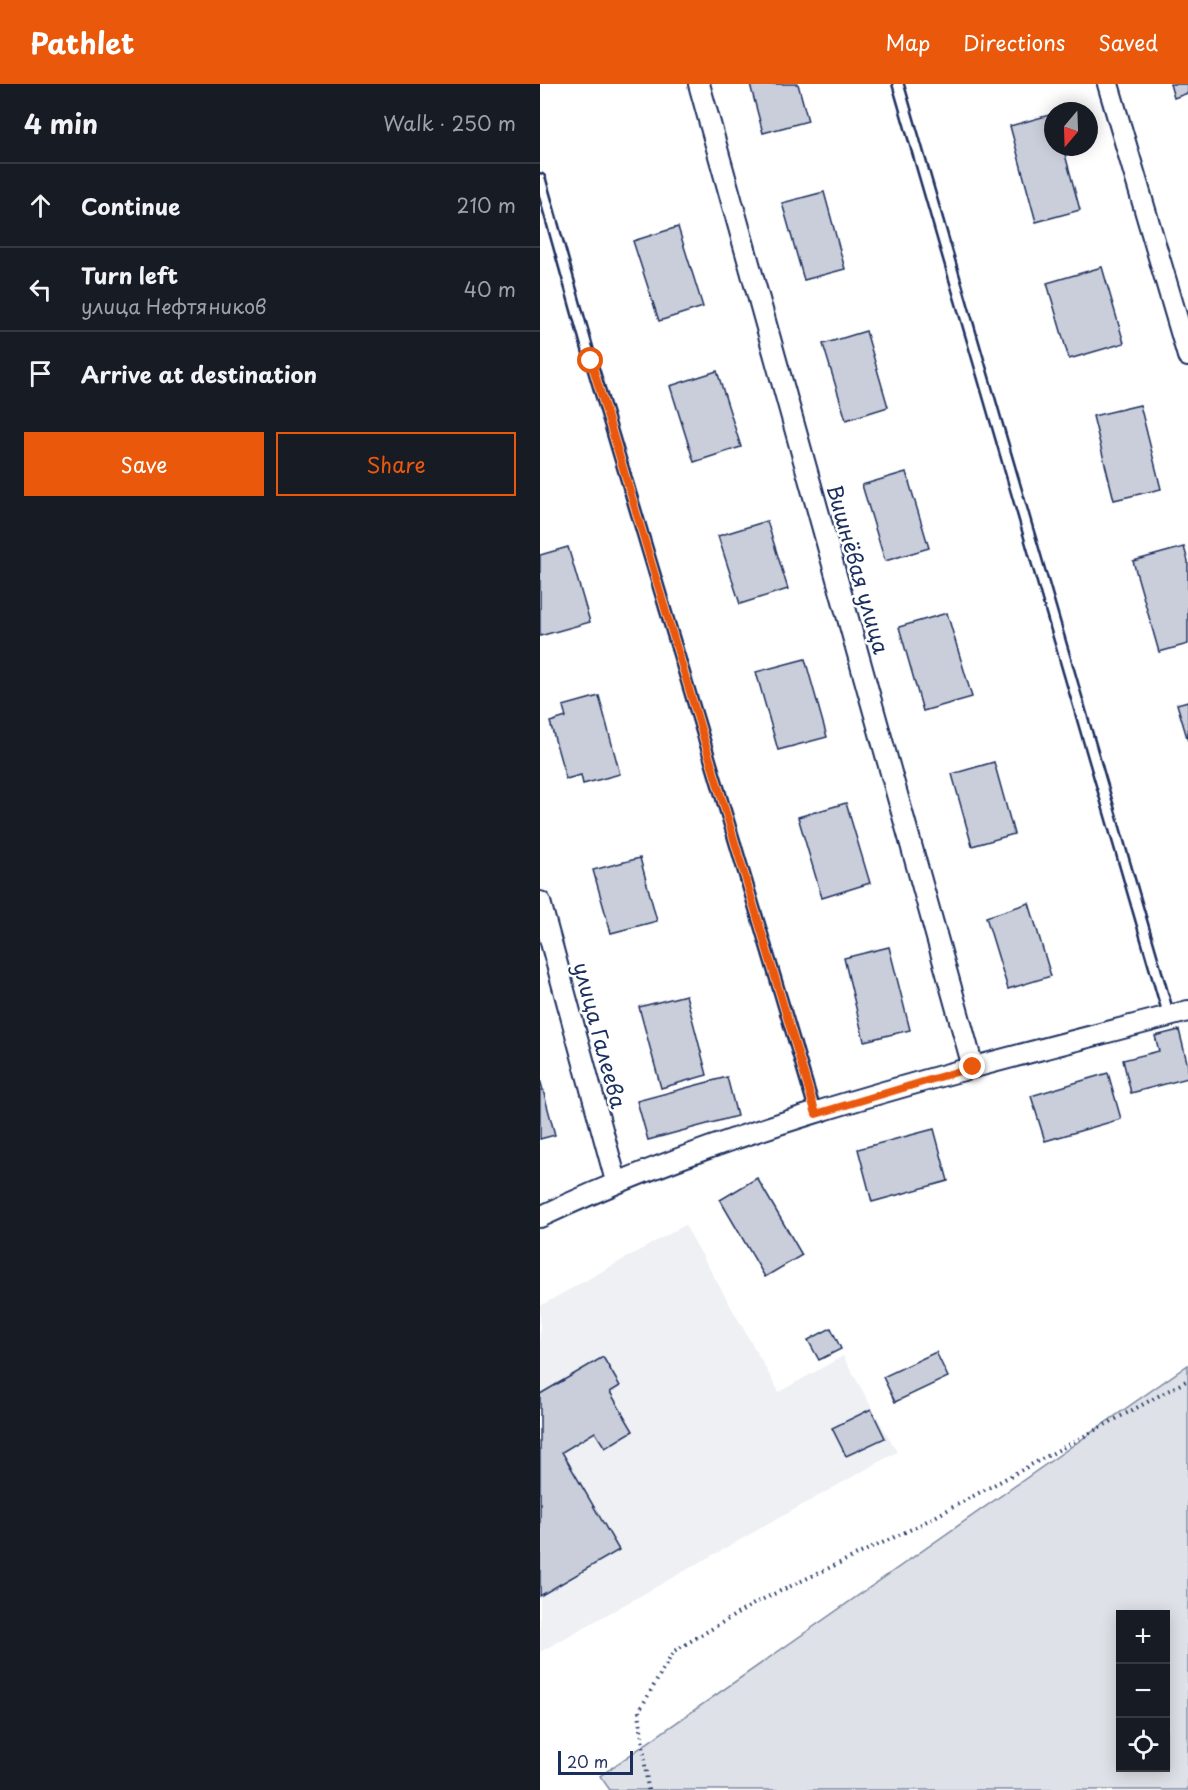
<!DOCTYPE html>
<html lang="en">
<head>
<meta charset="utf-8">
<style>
  body { margin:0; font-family:"Playpen Sans",sans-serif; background:#242831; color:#f1f3f6 }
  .controls { position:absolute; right:18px; bottom:18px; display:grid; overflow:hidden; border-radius:0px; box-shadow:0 3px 15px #0003 }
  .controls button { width:54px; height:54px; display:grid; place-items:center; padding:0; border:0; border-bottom:2px solid #363941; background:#171b24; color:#f1f3f6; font:30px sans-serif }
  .compass { position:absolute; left:504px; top:18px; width:54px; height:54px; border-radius:50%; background:#171b24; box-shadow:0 3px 15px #0003; rotate:199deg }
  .scale { position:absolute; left:18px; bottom:15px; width:75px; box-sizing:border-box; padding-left:6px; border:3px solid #1b2f5e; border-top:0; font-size:16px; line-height:21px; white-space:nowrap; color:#1b2f5e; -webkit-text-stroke:4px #fff; paint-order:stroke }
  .stop { position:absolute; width:18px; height:18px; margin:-14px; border:4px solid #ea580c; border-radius:50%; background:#fff }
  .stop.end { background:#ea580c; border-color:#fff; box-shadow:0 2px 6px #0008 }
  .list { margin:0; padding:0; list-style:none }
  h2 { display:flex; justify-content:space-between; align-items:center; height:78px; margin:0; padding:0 24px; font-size:26px }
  h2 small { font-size:20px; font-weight:400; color:#9ea1a6 }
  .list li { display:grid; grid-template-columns:39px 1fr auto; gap:18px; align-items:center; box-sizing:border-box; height:84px; padding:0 24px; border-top:2px solid #363941 }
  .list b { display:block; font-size:22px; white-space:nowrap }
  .list p { margin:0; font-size:20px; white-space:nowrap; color:#9ea1a6 }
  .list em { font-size:20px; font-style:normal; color:#9ea1a6 }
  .actions { display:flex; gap:12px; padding:18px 24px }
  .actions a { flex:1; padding:14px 0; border:2px solid #ea580c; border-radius:0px; text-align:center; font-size:21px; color:#ea580c }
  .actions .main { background:#ea580c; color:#fff }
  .icon { flex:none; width:33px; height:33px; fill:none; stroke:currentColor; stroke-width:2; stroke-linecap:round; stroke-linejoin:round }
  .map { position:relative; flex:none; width:648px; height:1706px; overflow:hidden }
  header { display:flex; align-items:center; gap:36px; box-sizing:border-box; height:84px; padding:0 30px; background:#ea580c; color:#fff }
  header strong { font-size:28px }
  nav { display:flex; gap:33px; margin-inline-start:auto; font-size:21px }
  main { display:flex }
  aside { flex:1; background:#171b24 }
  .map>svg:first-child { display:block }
  .built { fill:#eff0f4 }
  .green { fill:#dee1e7; stroke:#7c88a2; stroke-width:1.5; fill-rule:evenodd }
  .building { fill:#caceda; stroke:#1b2f5e; stroke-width:1.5 }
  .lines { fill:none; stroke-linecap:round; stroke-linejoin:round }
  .service-casing { stroke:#1b2f5e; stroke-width:14 }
  .minor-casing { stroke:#1b2f5e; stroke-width:24 }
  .path { stroke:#1b2f5e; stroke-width:4; stroke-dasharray:1.5 4.5; stroke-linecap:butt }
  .service { stroke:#fff; stroke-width:9 }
  .minor { stroke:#fff; stroke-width:20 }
  .route { stroke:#ea580c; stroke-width:8 }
  .labels { text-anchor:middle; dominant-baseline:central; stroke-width:5; stroke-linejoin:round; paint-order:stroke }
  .street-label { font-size:21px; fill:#1b2f5e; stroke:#fff }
</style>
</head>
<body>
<header>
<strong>Pathlet</strong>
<nav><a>Map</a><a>Directions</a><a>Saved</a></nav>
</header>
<main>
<aside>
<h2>4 min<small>Walk · 250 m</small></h2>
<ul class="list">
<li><svg class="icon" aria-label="ahead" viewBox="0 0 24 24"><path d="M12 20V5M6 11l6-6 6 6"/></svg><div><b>Continue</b></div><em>210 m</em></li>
<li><svg class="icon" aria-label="left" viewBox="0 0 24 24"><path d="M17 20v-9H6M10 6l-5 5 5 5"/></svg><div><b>Turn left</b><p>улица Нефтяников</p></div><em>40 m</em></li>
<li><svg class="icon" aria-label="arrive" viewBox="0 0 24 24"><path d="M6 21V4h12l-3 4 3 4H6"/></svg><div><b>Arrive at destination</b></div></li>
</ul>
<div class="actions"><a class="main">Save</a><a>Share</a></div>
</aside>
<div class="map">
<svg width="648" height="1706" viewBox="0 0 648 1706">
  <rect width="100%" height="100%" fill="#fff"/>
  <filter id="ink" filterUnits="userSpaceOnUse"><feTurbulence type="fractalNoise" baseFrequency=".0167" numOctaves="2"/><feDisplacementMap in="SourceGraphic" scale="12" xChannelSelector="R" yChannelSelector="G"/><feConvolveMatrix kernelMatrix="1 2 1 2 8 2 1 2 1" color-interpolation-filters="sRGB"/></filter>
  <g filter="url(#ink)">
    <polygon class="built" points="145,1141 239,1308 303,1272 357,1368 0,1568 0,1222"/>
    <path class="green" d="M648 1281V1706H70L60 1692ZM580 1530H626V1684H580Z"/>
    <g class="building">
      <polygon points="210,0 258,0 268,37 223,49"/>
      <polygon points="630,0 648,0 648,9 634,14"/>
      <polygon points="513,30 513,63 523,63 540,126 496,138 470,42"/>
      <polygon points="284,108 305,185 264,196 242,119"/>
      <polygon points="138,143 163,223 119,237 93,157"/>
      <polygon points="562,183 584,259 529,275 507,199"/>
      <polygon points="326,247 348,323 306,336 283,260"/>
      <polygon points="177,287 201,363 154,378 130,302"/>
      <polygon points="600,321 621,405 574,416 553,332"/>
      <polygon points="366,388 389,464 345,477 322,401"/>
      <polygon points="227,437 248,505 200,520 178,452"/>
      <polygon points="28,463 50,538 0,552 0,471"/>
      <polygon points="644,463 648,477 648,560 619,568 593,477"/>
      <polygon points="407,529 432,613 383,627 359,543"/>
      <polygon points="265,575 287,653 238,666 216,588"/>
      <polygon points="59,612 80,690 43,700 41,691 26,695 10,638 26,633 23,622"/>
      <polygon points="648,617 648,657 637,620"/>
      <polygon points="454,678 474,750 432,762 412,690"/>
      <polygon points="306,719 330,799 282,814 258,733"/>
      <polygon points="100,774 117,837 71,849 53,786"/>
      <polygon points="489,819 511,892 468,905 446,833"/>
      <polygon points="349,863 370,946 324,957 304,874"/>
      <polygon points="146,911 167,991 121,1004 99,923"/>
      <polygon points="639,946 648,982 648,994 591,1009 583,976 619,967 615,952"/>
      <polygon points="568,989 581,1035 505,1057 491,1012"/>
      <polygon points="187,993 197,1032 108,1056 97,1017"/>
      <polygon points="0,995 15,1051 0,1055"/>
      <polygon points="394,1045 408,1097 332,1118 318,1065"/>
      <polygon points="217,1094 262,1171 225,1193 180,1116"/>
      <polygon points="291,1244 301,1265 279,1276 268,1256"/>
      <polygon points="396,1268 408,1293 355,1318 343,1293"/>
      <polygon points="63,1273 80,1302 70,1308 93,1347 65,1364 55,1348 22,1368 79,1466 0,1512 0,1310"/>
      <polygon points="331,1325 345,1354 306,1372 292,1344"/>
    </g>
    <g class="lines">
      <g class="service-casing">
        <g id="service">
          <polyline points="358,0 629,932"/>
          <polyline points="0,95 51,277 276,1030"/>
        </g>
      </g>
      <g class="minor-casing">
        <g id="minor">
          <polyline points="159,0 433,983"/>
          <polyline points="568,0 648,272"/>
          <polyline points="0,818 76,1097"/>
          <path d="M0 1133C205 1036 429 985 648 927"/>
        </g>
      </g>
      <polyline class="path" points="108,1706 99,1627 134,1567 219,1517 376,1443 648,1296"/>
      <use href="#service" class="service"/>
      <use href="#minor" class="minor"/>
    </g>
  </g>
  <g class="lines" filter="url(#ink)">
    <polyline class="route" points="51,277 276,1030 433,983"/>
  </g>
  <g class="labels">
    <g class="street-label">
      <text transform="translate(319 485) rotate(74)">Вишнёвая улица</text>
      <text transform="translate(61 951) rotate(75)">улица Галеева</text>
    </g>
  </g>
</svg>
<div class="controls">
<button>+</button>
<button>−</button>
<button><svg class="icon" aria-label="locate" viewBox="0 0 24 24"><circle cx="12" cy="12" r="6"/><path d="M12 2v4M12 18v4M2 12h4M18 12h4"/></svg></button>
</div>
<svg class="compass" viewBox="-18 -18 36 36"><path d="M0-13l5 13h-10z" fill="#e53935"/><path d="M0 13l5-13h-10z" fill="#9ea1a6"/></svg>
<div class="scale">20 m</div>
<div class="stop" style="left:51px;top:277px"></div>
<div class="stop end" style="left:433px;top:983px"></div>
</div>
</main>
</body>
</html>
